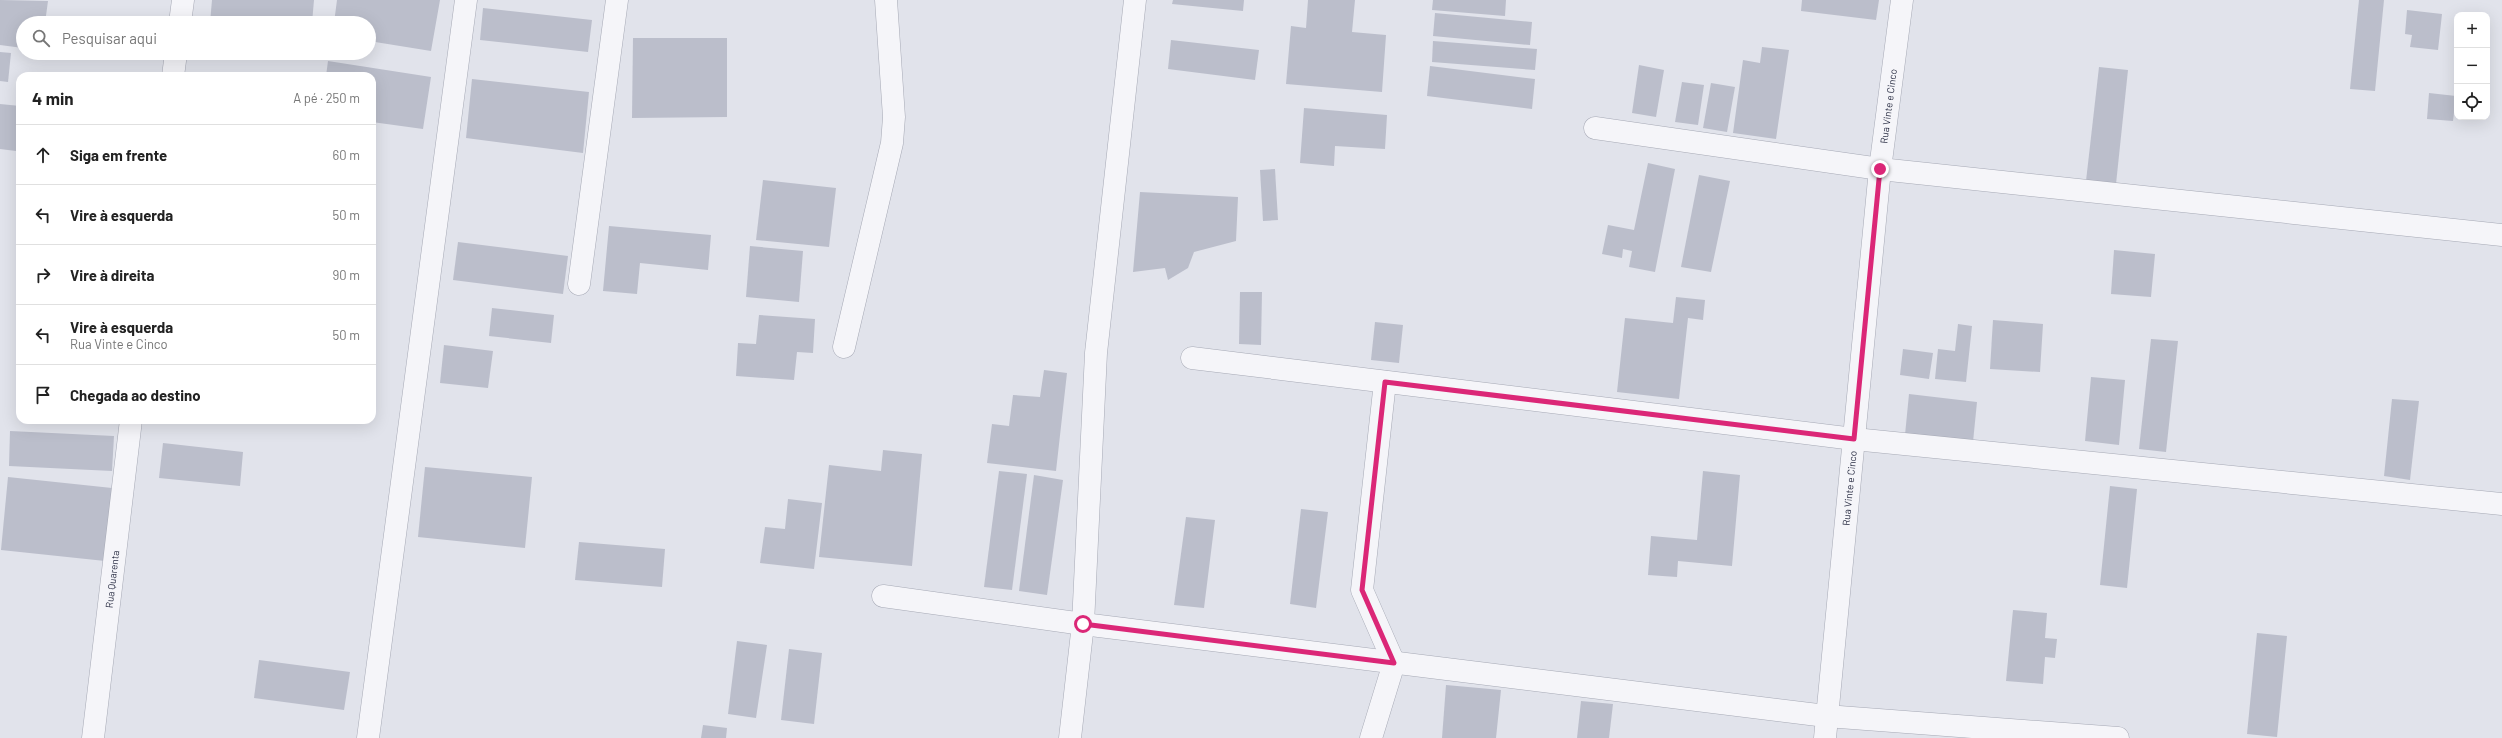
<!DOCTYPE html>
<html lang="pt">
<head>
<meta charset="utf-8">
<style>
  body { margin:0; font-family:Barlow,sans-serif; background:#f2f2f2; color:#222 }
  .controls { position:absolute; right:12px; top:12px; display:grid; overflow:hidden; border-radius:8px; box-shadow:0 4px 16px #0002 }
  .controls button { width:36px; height:36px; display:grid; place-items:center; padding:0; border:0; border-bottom:1px solid #e0e0e0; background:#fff; color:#222; font:20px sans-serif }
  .stop { position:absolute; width:12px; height:12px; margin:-9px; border:3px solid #db2777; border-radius:50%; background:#fff }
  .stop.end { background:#db2777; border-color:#fff; box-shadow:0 1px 4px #0008 }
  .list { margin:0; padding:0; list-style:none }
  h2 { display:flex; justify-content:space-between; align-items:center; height:52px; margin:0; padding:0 16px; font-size:17px }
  h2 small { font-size:13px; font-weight:400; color:#767676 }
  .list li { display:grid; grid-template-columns:26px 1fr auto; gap:12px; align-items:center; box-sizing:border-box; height:60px; padding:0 16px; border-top:1px solid #e0e0e0 }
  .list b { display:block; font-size:15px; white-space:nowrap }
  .list p { margin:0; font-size:13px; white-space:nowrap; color:#767676 }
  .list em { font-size:13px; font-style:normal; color:#767676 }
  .icon { flex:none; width:22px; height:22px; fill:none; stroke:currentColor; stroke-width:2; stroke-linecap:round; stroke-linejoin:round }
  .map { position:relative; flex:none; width:2502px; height:738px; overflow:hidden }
  .search { position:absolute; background:#fff; box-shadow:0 4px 16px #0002; left:16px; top:16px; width:360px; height:44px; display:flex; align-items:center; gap:10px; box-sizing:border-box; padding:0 14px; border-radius:22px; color:#767676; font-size:15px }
  .panel { position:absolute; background:#fff; box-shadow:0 4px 16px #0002; left:16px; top:72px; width:360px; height:352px; border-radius:12px }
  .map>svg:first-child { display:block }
  .building { fill:#bbbecb }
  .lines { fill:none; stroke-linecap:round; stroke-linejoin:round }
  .minor-casing { stroke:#a6a9b5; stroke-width:23 }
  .minor { stroke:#f5f5f9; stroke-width:22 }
  .route { stroke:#db2777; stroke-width:5 }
  .labels { text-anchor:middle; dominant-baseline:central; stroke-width:4; stroke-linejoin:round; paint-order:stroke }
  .street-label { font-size:10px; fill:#292d43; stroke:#f1f3f8 }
</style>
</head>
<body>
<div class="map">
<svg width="2502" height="738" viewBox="0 0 2502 738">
  <rect width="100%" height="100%" fill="#e1e3eb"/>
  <g class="building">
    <polygon points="0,0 48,1 45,23 23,23 23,48 0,45"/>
    <polygon points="212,0 314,0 312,23 210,23"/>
    <polygon points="337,0 440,0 431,51 369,41 369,23 334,23"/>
    <polygon points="1173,0 1244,0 1243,11 1172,4"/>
    <polygon points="1308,0 1355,0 1352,32 1386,35 1382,92 1286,84 1291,26 1306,28"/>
    <polygon points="1433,0 1506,0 1505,16 1432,10"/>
    <polygon points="1802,0 1879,0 1876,20 1801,11"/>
    <polygon points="2359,0 2384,0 2375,91 2350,89"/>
    <polygon points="483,8 592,20 588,52 480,40"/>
    <polygon points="2407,10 2442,14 2438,50 2410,47 2412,35 2405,34"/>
    <polygon points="1435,13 1532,22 1530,45 1433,36"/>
    <polygon points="633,38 727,38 727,117 632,118"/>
    <polygon points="1171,40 1259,50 1255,80 1168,69"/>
    <polygon points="1433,41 1537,49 1535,70 1432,62"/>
    <polygon points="1762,47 1789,50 1776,139 1733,133 1743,60 1760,63"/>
    <polygon points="0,52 11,53 8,82 0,81"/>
    <polygon points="328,61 431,77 423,129 372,122 372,76 326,76"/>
    <polygon points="1639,65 1664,70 1656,117 1632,113"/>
    <polygon points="1430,66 1535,79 1532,109 1427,96"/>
    <polygon points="2099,67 2128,70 2116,184 2086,181"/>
    <polygon points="472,79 589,92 583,153 466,138"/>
    <polygon points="1682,82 1704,85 1698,125 1675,122"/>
    <polygon points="1711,83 1735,87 1727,132 1703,128"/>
    <polygon points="2429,93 2456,96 2453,121 2427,119"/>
    <polygon points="0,104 20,106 16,151 0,149"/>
    <polygon points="1304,108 1387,115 1385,149 1335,146 1334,166 1300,163"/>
    <polygon points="1648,163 1675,169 1655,272 1629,267 1632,251 1623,249 1622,258 1602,254 1608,225 1634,230"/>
    <polygon points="1275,169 1278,220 1263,221 1260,170"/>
    <polygon points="1699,175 1730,181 1711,272 1681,267"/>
    <polygon points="763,180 836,188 829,247 756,240"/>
    <polygon points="1140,192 1238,197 1236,241 1194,252 1188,268 1168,280 1165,268 1133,272"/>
    <polygon points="609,226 711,235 708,270 640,263 637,294 603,291"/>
    <polygon points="458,242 568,256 563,294 453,280"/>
    <polygon points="750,246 803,251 799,302 746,297"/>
    <polygon points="2114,250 2155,254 2151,297 2111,294"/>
    <polygon points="1240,292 1262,292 1261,345 1239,344"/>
    <polygon points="1676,297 1705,300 1703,320 1688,318 1679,399 1617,392 1625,318 1673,323"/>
    <polygon points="492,308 554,315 551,343 489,336"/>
    <polygon points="759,315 815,319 813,353 797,352 794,380 736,376 738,343 756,344"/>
    <polygon points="1993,320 2043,324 2040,372 1990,369"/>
    <polygon points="1375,322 1403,325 1399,363 1371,360"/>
    <polygon points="1958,324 1972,326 1966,382 1935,379 1938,349 1955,351"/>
    <polygon points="2151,339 2178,341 2166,452 2139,449"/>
    <polygon points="444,345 493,351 488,388 440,383"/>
    <polygon points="1903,349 1933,353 1929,379 1900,375"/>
    <polygon points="1044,370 1067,373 1056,471 987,463 992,424 1009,426 1013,395 1040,397"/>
    <polygon points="2091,377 2125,380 2119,445 2085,441"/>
    <polygon points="1909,394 1977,402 1973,442 1905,435"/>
    <polygon points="2392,399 2419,401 2410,480 2384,476"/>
    <polygon points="221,420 257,420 257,424"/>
    <polygon points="10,431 114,436 112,471 9,466"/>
    <polygon points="163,443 243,452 240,486 159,478"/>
    <polygon points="883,450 922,454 912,566 819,557 829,465 881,471"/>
    <polygon points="425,467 532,477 525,548 418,537"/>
    <polygon points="999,471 1027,474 1012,590 984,587"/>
    <polygon points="1703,471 1740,475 1732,566 1678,561 1677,577 1648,575 1651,536 1697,540"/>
    <polygon points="1034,475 1063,480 1047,595 1019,591"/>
    <polygon points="8,477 112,488 105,561 1,550"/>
    <polygon points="2110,486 2137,489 2127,588 2100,585"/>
    <polygon points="788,499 822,503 814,569 760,563 765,527 785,529"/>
    <polygon points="1301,509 1328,512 1316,608 1290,604"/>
    <polygon points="1186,517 1215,520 1204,608 1174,605"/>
    <polygon points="579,542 665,549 662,587 575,580"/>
    <polygon points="2013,610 2047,613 2045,638 2057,639 2055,658 2045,657 2043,684 2006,681"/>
    <polygon points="2257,633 2287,636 2277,737 2247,734"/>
    <polygon points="737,641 767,645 756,718 728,714"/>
    <polygon points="789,649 822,653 814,724 781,720"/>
    <polygon points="259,660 350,672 344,710 254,698"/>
    <polygon points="1446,685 1501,690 1496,738 1442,738"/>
    <polygon points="1581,701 1613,704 1609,738 1577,738"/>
    <polygon points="703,725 727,728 726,738 701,738"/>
  </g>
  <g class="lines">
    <g class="minor-casing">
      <g id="minor">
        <polyline points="180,23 183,0"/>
        <polyline points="173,76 176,53"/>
        <polyline points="1595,128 1880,169 2502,235"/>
        <polyline points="579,284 617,0"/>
        <polyline points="844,347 892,143 894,117 886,0"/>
        <polyline points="1192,358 1854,439 2502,504"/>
        <polyline points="883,596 1083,624 1826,716 2118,738"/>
        <path id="s1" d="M93 738 131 420"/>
        <polyline points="368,738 466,0"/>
        <polyline points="1070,738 1083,624 1096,353 1135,0"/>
        <polyline points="1371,738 1394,663 1362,590 1385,382"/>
        <path id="s2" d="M1825 738 1880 169 1902 0"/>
      </g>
    </g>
    <use href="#minor" class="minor"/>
  </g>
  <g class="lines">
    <polyline class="route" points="1083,624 1394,663 1362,590 1385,382 1854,439 1880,169"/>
  </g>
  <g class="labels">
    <g class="street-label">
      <text stroke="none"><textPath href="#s2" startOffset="635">Rua Vinte e Cinco</textPath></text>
      <text stroke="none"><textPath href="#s2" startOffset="251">Rua Vinte e Cinco</textPath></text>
      <text stroke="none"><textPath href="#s1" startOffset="160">Rua Quarenta</textPath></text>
    </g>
  </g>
</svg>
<div class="controls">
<button>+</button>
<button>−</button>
<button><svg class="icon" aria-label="locate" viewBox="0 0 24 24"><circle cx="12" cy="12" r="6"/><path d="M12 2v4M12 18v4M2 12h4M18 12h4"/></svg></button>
</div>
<div class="stop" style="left:1083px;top:624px"></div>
<div class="stop end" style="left:1880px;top:169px"></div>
<div class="search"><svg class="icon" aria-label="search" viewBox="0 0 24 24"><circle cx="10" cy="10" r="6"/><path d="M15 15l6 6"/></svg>Pesquisar aqui</div>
<section class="panel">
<h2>4 min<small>A pé · 250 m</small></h2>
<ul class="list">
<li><svg class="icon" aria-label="ahead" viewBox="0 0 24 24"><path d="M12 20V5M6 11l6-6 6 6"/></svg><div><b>Siga em frente</b></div><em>60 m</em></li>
<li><svg class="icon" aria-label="left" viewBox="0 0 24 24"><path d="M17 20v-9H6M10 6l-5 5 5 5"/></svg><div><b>Vire à esquerda</b></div><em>50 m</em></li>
<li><svg class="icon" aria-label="right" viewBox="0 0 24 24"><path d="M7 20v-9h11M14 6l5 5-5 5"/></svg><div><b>Vire à direita</b></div><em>90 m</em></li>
<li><svg class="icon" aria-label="left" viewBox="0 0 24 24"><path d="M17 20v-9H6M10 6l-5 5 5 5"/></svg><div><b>Vire à esquerda</b><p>Rua Vinte e Cinco</p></div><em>50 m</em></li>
<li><svg class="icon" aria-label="arrive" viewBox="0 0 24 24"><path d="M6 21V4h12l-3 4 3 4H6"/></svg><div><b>Chegada ao destino</b></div></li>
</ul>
</section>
</div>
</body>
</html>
